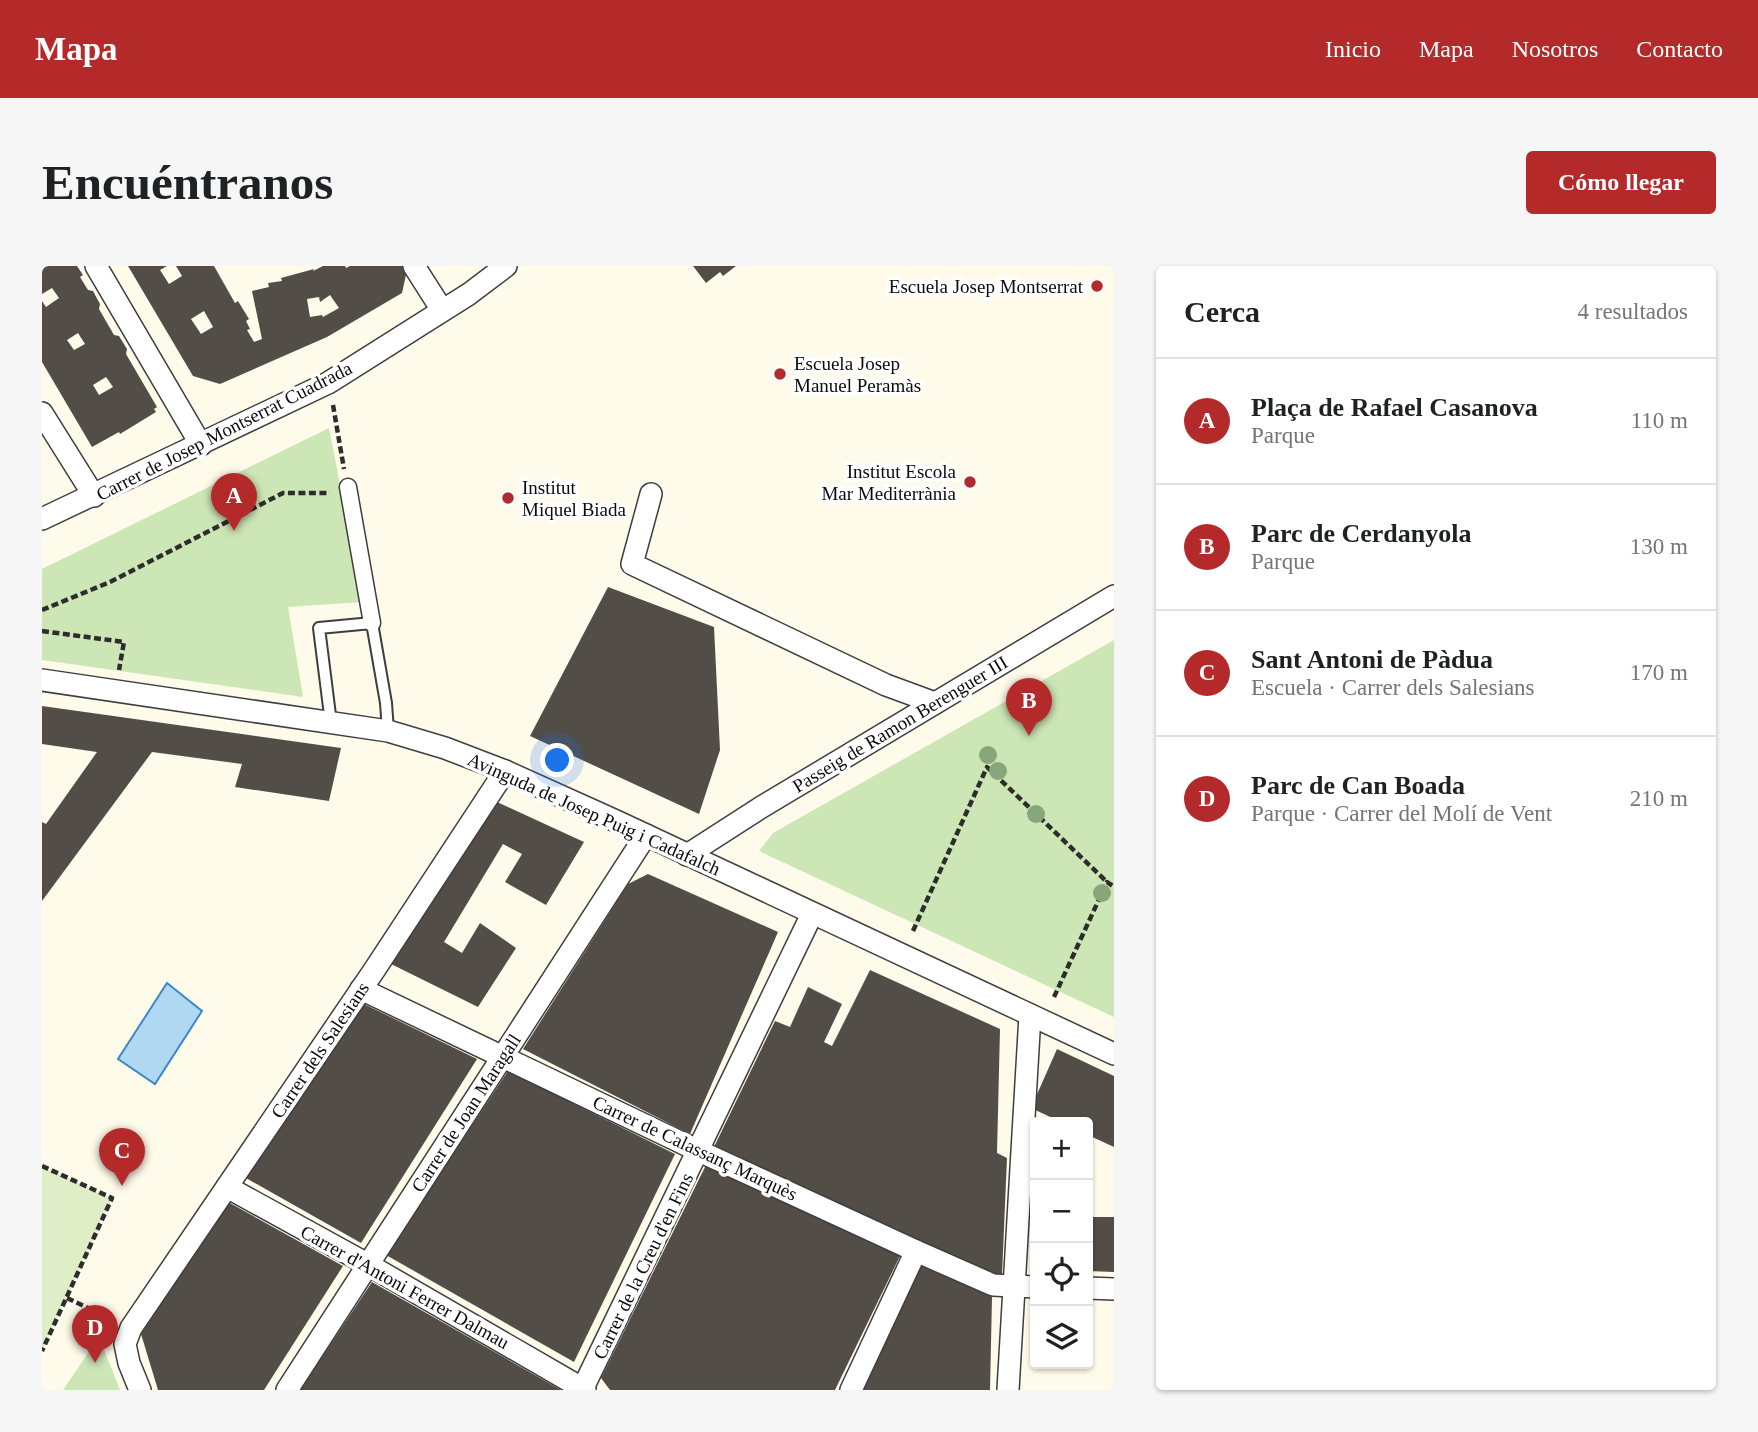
<!DOCTYPE html>
<html lang="es">
<head>
<meta charset="utf-8">
<style>
  body { margin:0; font-family:"Times New Roman",serif; background:#f6f6f6; color:#202124 }
  .controls { position:absolute; right:21px; bottom:21px; display:grid; overflow:hidden; border-radius:7px; box-shadow:0 2px 5px #0004 }
  .controls button { width:63px; height:63px; display:grid; place-items:center; padding:0; border:0; border-bottom:2px solid #e0e0e0; background:#fff; color:#202124; font:35px sans-serif }
  .you { position:absolute; left:516px; top:495px; width:24px; height:24px; margin:-18px; border:5px solid #fff; border-radius:50%; background:#1a73e8; box-shadow:0 0 0 10px #1a73e833 }
  .badge { display:grid; place-items:center; width:46px; height:46px; border-radius:50%; background:#b42a2b; color:#fff; font-size:23px; font-weight:700 }
  .pin { position:absolute; translate:-50% -58px; filter:drop-shadow(0 2px 4px #0008) }
  .pin::after { content:''; position:absolute; top:37px; width:24px; height:21px; background:inherit; clip-path:polygon(0 0,100% 0,50% 100%) }
  .list { margin:0; padding:0; list-style:none }
  h2 { display:flex; justify-content:space-between; align-items:center; height:91px; margin:0; padding:0 28px; font-size:30px }
  h2 small { font-size:23px; font-weight:400; color:#757577 }
  .list li { display:grid; grid-template-columns:46px 1fr auto; gap:21px; align-items:center; box-sizing:border-box; height:126px; padding:0 28px; border-top:2px solid #e0e0e0 }
  .list b { display:block; font-size:26px; white-space:nowrap }
  .list p { margin:0; font-size:23px; white-space:nowrap; color:#757577 }
  .list em { font-size:23px; font-style:normal; color:#757577 }
  .icon { flex:none; width:38px; height:38px; fill:none; stroke:currentColor; stroke-width:2; stroke-linecap:round; stroke-linejoin:round }
  .map { position:relative; flex:none; width:1072px; height:1124px; overflow:hidden; border-radius:7px }
  header { display:flex; align-items:center; gap:42px; box-sizing:border-box; height:98px; padding:0 35px; background:#b42a2b; color:#fff }
  header strong { font-size:33px }
  nav { display:flex; gap:38px; margin-inline-start:auto; font-size:24px }
  .intro { display:flex; align-items:center; justify-content:space-between; box-sizing:border-box; height:168px; padding:0 42px }
  h1 { margin:0; font-size:49px }
  .button { padding:18px 32px; border-radius:7px; background:#b42a2b; color:#fff; font-size:24px; font-weight:700 }
  main { display:flex; gap:42px; padding:0 42px }
  aside { flex:1; background:#fff; border-radius:7px; box-shadow:0 2px 5px #0004 }
  .map>svg:first-child { display:block }
  .green { fill:#cde6b6 }
  .pitch { fill:#dfeec7 }
  .water { fill:#b1d8f3; stroke:#3b89c7; stroke-width:2 }
  .building { fill:#534d48; fill-rule:evenodd }
  .lines { fill:none; stroke-linecap:round; stroke-linejoin:round }
  .service-casing { stroke:#3e3e3e; stroke-width:14 }
  .pedestrian-casing { stroke:#3e3e3e; stroke-width:19 }
  .minor-casing { stroke:#3e3e3e; stroke-width:24 }
  .path { stroke:#2d2d2d; stroke-width:4.5; stroke-dasharray:7 3.5; stroke-linecap:butt }
  .service { stroke:#fff; stroke-width:10 }
  .pedestrian { stroke:#fff; stroke-width:16 }
  .minor { stroke:#fff; stroke-width:21 }
  .tree { fill:#89a57a }
  .poi-dot { fill:#b42a2b; stroke:#fff; stroke-width:2.5 }
  .labels { text-anchor:middle; dominant-baseline:central; stroke-width:7; stroke-linejoin:round; paint-order:stroke }
  .poi-label { font-size:19px; fill:#0b0b0b; stroke:#fff; text-anchor:end }
  .street-label { font-size:19px; fill:#0b0b0b; stroke:#fff }
</style>
</head>
<body>
<header>
<strong>Mapa</strong>
<nav><a>Inicio</a><a>Mapa</a><a>Nosotros</a><a>Contacto</a></nav>
</header>
<div class="intro"><h1>Encuéntranos</h1><a class="button">Cómo llegar</a></div>
<main>
<div class="map">
<svg width="1072" height="1124" viewBox="0 0 1072 1124">
  <rect width="100%" height="100%" fill="#fefbea"/>
  <g class="green">
    <polygon points="287,162 321,336 246,341 261,431 0,394 0,303"/>
    <polygon points="1072,374 1072,751 717,585 731,567"/>
    <polygon points="57,1071 78,1124 21,1124"/>
  </g>
  <polygon class="pitch" points="0,900 70,932 0,1085"/>
  <polygon class="water" points="125,717 160,745 113,818 76,793"/>
  <g class="building">
    <path d="M0 0H35L41 9 38 11 46 24 51 25 58 38 57 43 72 69 77 70 85 83 84 88 115 141 112 143 114 146 78 168 77 166 50 181 0 96V35L4 41 17 32 10 22 0 28ZM36 67 43 78 32 84 25 74ZM64 111 71 121 57 129 51 119Z"/>
    <path d="M86 0H125L118 4 127 18 140 10 134 0H172L193 37 196 35 207 53 204 55 208 63 205 64 212 76 220 73 210 25 227 21 226 17 240 15 239 12 272 3 271 5 281 0H303L304 2 308 0H362L365 4 360 27 285 71 178 118 151 110ZM288 29 297 42 281 51 280 49 268 51 265 33 277 31 278 36ZM162 45 171 61 159 68 149 53Z"/>
    <polygon points="651,0 694,0 681,10 678,6 664,17"/>
    <polygon points="566,321 672,361 678,484 657,548 488,470"/>
    <polygon points="0,440 299,482 287,535 193,521 200,498 110,486 0,635 0,556 4,558 55,486 0,478"/>
    <polygon points="455,536 542,576 504,639 463,616 480,588 461,578 402,676 420,687 438,657 474,682 436,741 347,697"/>
    <polygon points="606,608 736,666 648,868 481,783 586,618"/>
    <polygon points="828,704 958,763 955,887 965,892 960,1009 952,1011 672,881 733,755 748,761 766,721 800,738 782,776 790,780"/>
    <polygon points="322,738 435,793 319,977 204,912"/>
    <polygon points="1015,783 1072,810 1072,881 1046,869 1046,856 1019,856 989,842"/>
    <polygon points="466,805 633,888 532,1096 344,989"/>
    <polygon points="988,867 993,867 993,939 986,939"/>
    <polygon points="664,899 858,990 793,1124 568,1124 559,1112"/>
    <polygon points="186,936 301,1000 222,1124 116,1124 99,1068"/>
    <polygon points="1046,951 1072,951 1072,1006 1046,1005"/>
    <polygon points="991,959 993,959 993,1003 989,1002"/>
    <polygon points="877,998 950,1031 948,1124 820,1124"/>
    <polygon points="330,1016 519,1124 258,1124"/>
  </g>
  <g class="lines">
    <g class="service-casing">
      <polyline id="service" points="289,457 277,362 330,357 344,437 346,465"/>
    </g>
    <g class="pedestrian-casing">
      <polyline id="pedestrian" points="306,221 330,357"/>
    </g>
    <g class="minor-casing">
      <g id="minor">
        <polyline points="54,0 159,179"/>
        <polyline points="372,0 400,44"/>
        <polyline points="0,147 52,230"/>
        <polyline points="609,228 590,298 844,419 893,437"/>
        <polyline points="0,253 286,117 427,28 464,0"/>
        <polyline points="0,414 346,465 403,482 463,505 574,555 1072,788"/>
        <polyline points="645,589 718,542 1072,330"/>
        <polyline points="319,723 657,885 874,985 951,1019 993,1021"/>
        <polyline points="185,921 325,998 543,1124"/>
        <polyline points="1046,1022 1072,1023"/>
        <polyline points="98,1124 87,1097 83,1078 89,1062 333,703 463,505"/>
        <polyline points="245,1124 604,569"/>
        <polyline points="540,1124 770,648"/>
        <polyline points="809,1124 874,985"/>
        <polyline points="966,1124 988,749"/>
      </g>
    </g>
    <g class="path">
      <polyline points="291,139 302,203"/>
      <polyline points="0,344 68,316 241,227 288,227"/>
      <polyline points="0,365 82,376 77,404"/>
      <polyline points="871,665 945,501 1065,616"/>
      <polyline points="1012,731 1065,616 1072,621"/>
      <polyline points="0,900 70,932 0,1085"/>
      <polyline points="25,1032 69,1053"/>
    </g>
    <use href="#service" class="service"/>
    <use href="#pedestrian" class="pedestrian"/>
    <use href="#minor" class="minor"/>
  </g>
  <g class="tree">
    <circle cx="946" cy="489" r="9"/>
    <circle cx="956" cy="505" r="9"/>
    <circle cx="994" cy="548" r="9"/>
    <circle cx="1060" cy="627" r="9"/>
  </g>
  <g class="poi-dot">
    <circle cx="1055" cy="20" r="7"/>
    <circle cx="738" cy="108" r="7"/>
    <circle cx="928" cy="216" r="7"/>
    <circle cx="466" cy="232" r="7"/>
  </g>
  <g class="labels">
    <g class="poi-label">
      <text x="1041" y="20">Escuela Josep Montserrat</text>
      <text x="752" y="97" text-anchor="start">Escuela Josep<tspan x="752" dy="22">Manuel Peramàs</tspan></text>
      <text x="914" y="205">Institut Escola<tspan x="914" dy="22">Mar Mediterrània</tspan></text>
      <text x="480" y="221" text-anchor="start">Institut<tspan x="480" dy="22">Miquel Biada</tspan></text>
    </g>
    <g class="street-label">
      <text transform="translate(182 165) rotate(-27)">Carrer de Josep Montserrat Cuadrada</text>
      <text transform="translate(858 458) rotate(-31)">Passeig de Ramon Berenguer III</text>
      <text transform="translate(552 548) rotate(24)">Avinguda de Josep Puig i Cadafalch</text>
      <text transform="translate(278 784) rotate(-56)">Carrer dels Salesians</text>
      <text transform="translate(424 847) rotate(-57)">Carrer de Joan Maragall</text>
      <text transform="translate(653 882) rotate(25)">Carrer de Calassanç Marquès</text>
      <text transform="translate(601 1000) rotate(-64)">Carrer de la Creu d'en Fins</text>
      <text transform="translate(363 1021) rotate(29)">Carrer d'Antoni Ferrer Dalmau</text>
    </g>
  </g>
</svg>
<div class="controls">
<button>+</button>
<button>−</button>
<button><svg class="icon" aria-label="locate" viewBox="0 0 24 24"><circle cx="12" cy="12" r="6"/><path d="M12 2v4M12 18v4M2 12h4M18 12h4"/></svg></button>
<button><svg class="icon" aria-label="layers" viewBox="0 0 24 24"><path d="M12 4l9 5-9 5-9-5zM3 14l9 5 9-5"/></svg></button>
</div>
<div class="you"></div>
<div class="pin badge" style="left:192px;top:265px">A</div>
<div class="pin badge" style="left:987px;top:470px">B</div>
<div class="pin badge" style="left:80px;top:920px">C</div>
<div class="pin badge" style="left:53px;top:1097px">D</div>
</div>
<aside>
<h2>Cerca<small>4 resultados</small></h2>
<ul class="list">
<li><span class="badge">A</span><div><b>Plaça de Rafael Casanova</b><p>Parque</p></div><em>110 m</em></li>
<li><span class="badge">B</span><div><b>Parc de Cerdanyola</b><p>Parque</p></div><em>130 m</em></li>
<li><span class="badge">C</span><div><b>Sant Antoni de Pàdua</b><p>Escuela · Carrer dels Salesians</p></div><em>170 m</em></li>
<li><span class="badge">D</span><div><b>Parc de Can Boada</b><p>Parque · Carrer del Molí de Vent</p></div><em>210 m</em></li>
</ul>
</aside>
</main>
</body>
</html>
